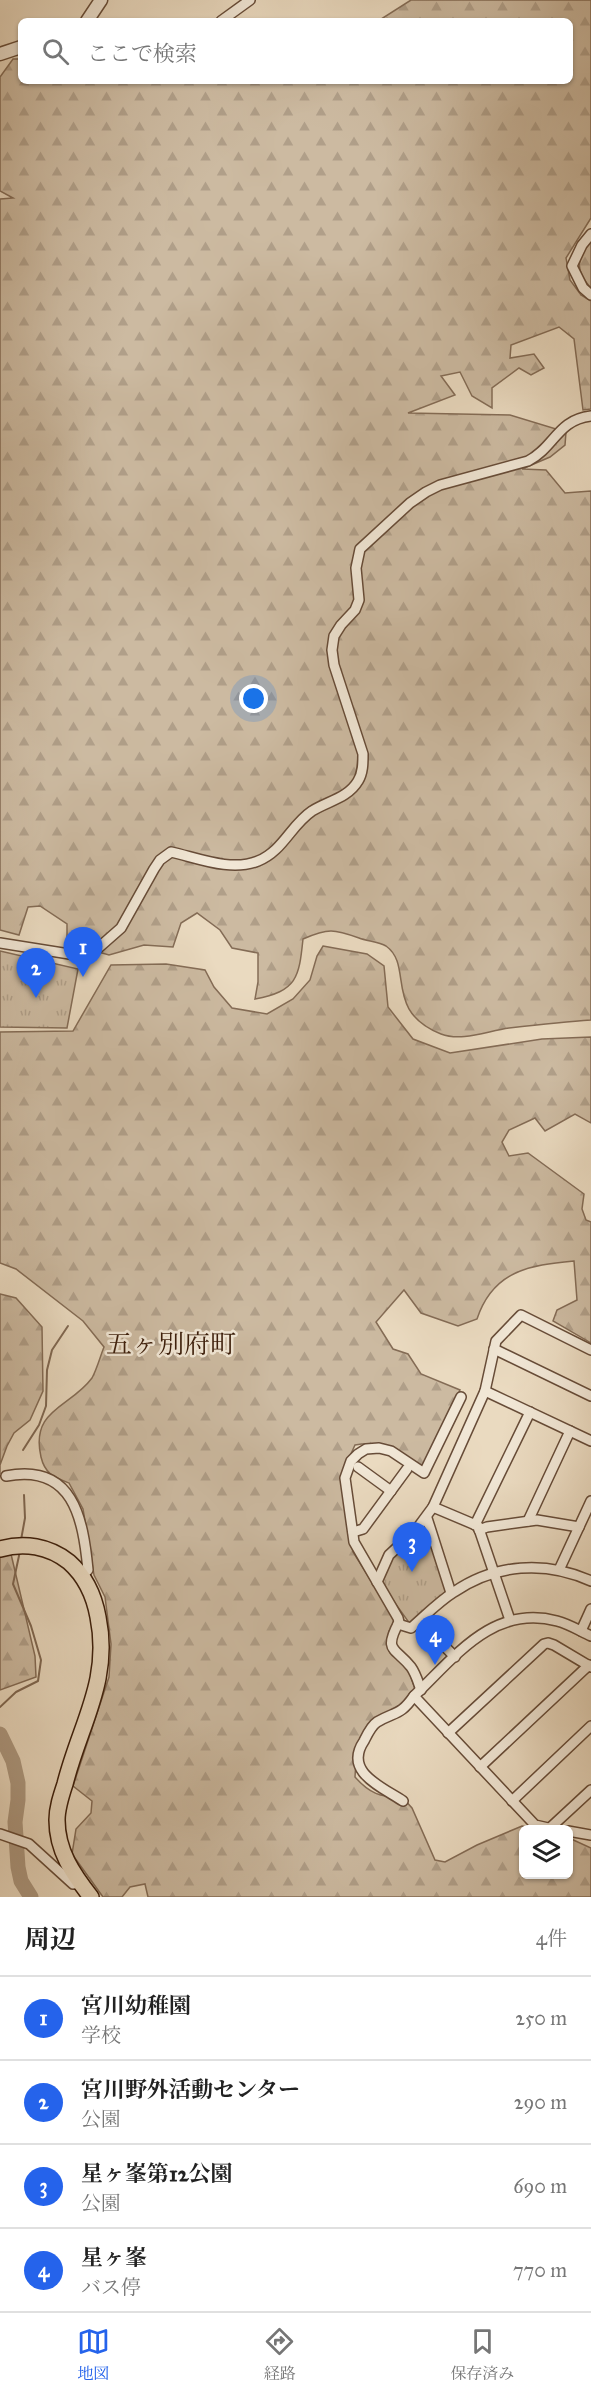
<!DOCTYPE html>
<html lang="ja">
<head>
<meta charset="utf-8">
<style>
  body { margin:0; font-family:"IM FELL Great Primer","Noto Serif JP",serif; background:#f6f6f6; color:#222 }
  .controls { position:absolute; right:18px; bottom:18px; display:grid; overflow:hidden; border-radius:9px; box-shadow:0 2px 4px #0004 }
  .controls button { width:54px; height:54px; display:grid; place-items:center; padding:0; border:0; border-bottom:2px solid #e0e0e0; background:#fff; color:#222; font:30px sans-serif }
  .you { position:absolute; left:254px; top:699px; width:21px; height:21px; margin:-15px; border:4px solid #fff; border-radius:50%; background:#1a73e8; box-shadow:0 0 0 9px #1a73e833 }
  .badge { display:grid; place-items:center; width:39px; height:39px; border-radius:50%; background:#2563eb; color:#fff; font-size:20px; font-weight:700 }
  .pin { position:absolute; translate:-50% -50px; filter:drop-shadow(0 2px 3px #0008) }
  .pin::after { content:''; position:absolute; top:32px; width:21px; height:18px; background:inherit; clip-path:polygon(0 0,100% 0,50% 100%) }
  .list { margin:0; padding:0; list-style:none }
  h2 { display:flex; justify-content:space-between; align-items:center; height:78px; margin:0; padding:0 24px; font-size:26px }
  h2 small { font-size:20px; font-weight:400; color:#767676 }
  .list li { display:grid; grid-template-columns:39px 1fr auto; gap:18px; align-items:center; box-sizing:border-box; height:84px; padding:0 24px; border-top:2px solid #e0e0e0 }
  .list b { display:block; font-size:22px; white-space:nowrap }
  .list p { margin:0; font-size:20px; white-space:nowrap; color:#767676 }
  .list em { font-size:20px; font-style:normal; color:#767676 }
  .icon { flex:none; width:33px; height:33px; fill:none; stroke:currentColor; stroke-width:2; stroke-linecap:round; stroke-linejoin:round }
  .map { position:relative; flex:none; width:591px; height:1897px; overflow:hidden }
  .search { position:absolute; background:#fff; box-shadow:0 2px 4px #0004; left:18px; right:18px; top:18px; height:66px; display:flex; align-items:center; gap:15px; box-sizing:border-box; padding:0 21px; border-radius:9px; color:#767676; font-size:22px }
  .sheet { height:414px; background:#fff }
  nav { display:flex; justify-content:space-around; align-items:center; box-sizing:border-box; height:84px; border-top:2px solid #e0e0e0; background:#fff; font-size:16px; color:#767676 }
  nav a { display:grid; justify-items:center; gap:3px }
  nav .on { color:#2563eb }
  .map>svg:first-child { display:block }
  .forest { fill:url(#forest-firs); stroke:#846c56; stroke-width:1.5 }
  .park { fill:url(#park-tufts); stroke:#846c56; stroke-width:1.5 }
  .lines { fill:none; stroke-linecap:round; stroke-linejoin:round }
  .stream { stroke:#806852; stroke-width:2 }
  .river { stroke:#ae9a82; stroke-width:15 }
  .minor-casing { stroke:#674c38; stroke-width:12 }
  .tertiary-casing { stroke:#674c38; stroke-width:15 }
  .primary-casing { stroke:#3b1d0a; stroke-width:18 }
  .minor { stroke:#f1e7d6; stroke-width:9 }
  .tertiary { stroke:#f1e7d6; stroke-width:12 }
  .primary { stroke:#eadac0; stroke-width:15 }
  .labels { text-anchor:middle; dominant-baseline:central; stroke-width:5; stroke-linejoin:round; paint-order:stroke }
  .quarter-label { font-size:26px; fill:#3b1d0a; stroke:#f1e7d6 }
</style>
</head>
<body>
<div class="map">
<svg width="591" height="1897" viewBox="0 0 591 1897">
  <defs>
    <pattern id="forest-firs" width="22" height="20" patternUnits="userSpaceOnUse" patternTransform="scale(1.5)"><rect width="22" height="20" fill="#ccbaa1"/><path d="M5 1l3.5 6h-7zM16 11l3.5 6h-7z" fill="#b09f89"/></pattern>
    <pattern id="park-tufts" width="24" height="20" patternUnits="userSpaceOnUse" patternTransform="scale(1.5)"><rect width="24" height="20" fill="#ccbaa1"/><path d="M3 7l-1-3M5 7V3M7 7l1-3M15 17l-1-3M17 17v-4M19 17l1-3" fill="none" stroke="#b09f89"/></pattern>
  </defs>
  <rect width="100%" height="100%" fill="#eadac0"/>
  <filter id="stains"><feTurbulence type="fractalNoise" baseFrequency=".00333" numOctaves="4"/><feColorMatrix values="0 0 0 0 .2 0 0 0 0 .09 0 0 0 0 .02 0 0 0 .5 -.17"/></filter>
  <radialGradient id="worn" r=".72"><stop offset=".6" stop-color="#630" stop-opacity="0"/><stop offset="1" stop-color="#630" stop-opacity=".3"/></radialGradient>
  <g class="forest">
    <path d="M411 0H591V218L566 258 570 280 581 295 591 301V409L583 410 574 339 559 327 511 345 510 358 534 354 544 368 531 375 519 368 492 388V408L472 396 460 372 441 376 455 395 408 413 510 415 566 432 565 445 550 457 522 469 546 470 565 493 591 491V1020C563 1022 536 1025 509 1028 487 1031 462 1042 441 1034 383 1011 414 966 386 946 379 942 367 941 359 938 334 929 328 928 303 939 299 978 297 991 255 999L258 982V953L232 948 220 930 197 913 181 923 173 947 144 945 109 955 67 943V924L40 906 28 907 19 935 0 930V199L13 198 0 191V77L13 59H21V81H570V21H378Z"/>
    <path d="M591 241V288C575 271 576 259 591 241Z"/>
    <path d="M323 946 367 954 384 966 388 1007 413 1039 450 1053 542 1039 591 1037V1123L575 1114 545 1131 535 1118 509 1130 502 1142 509 1156 528 1153 584 1194 582 1209 586 1220 591 1222V1343L553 1321 557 1310 577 1300 574 1261C529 1265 493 1271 477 1319L458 1326 421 1313 404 1290 376 1322 393 1349 408 1354 421 1374 460 1390 424 1465H418C396 1451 383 1440 355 1445L346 1465 342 1486 353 1552 394 1617 396 1624 389 1631V1651L409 1671 415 1689 398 1711 368 1724 357 1745 355 1777C369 1793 381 1798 402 1797L412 1808 435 1860 445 1862 477 1845 522 1826 542 1829 524 1830V1874H568L569 1838 591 1848V1897H148L145 1884 130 1887 122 1897H103L72 1854 76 1829 91 1813 92 1801 73 1786 109 1677 111 1644 105 1597 94 1575 83 1509 69 1483C54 1477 45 1474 41 1457 30 1409 70 1408 92 1378 97 1369 100 1357 104 1347L83 1321 16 1269 0 1263V1032L73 1031 111 965 166 964 205 970 214 987 232 1008 267 1014 293 999 310 980 317 956Z"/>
    <polygon points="0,1294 16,1298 42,1327 43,1391 30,1420 14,1433 7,1446 0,1465 0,1474"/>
    <polygon points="11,1554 35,1656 36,1677 0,1690 0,1556"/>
  </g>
  <g class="park">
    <polygon points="0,951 78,969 67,1028 0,1027"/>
    <path d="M423 1527 426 1528 446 1590 445 1593 410 1624 382 1585C381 1560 407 1542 423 1527Z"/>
  </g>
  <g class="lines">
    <g class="stream">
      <polyline points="23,1450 39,1425 46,1406 47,1370 52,1350 68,1326"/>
      <polyline points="21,1540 25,1518 24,1495"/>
      <polyline points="0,1707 16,1692 38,1681 41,1660 31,1626 13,1584 20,1551"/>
    </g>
    <polyline class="river" points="0,1734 13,1761 18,1783 18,1800 15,1822 18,1867 21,1881 31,1897"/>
    <g class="minor-casing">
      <g id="minor">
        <polyline points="221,21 250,0"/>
        <polyline points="591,234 582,245 572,266 583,288 591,295"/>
        <path d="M0 943 88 957 121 928 154 869 160 860 171 852C198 858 231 872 258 861 283 851 291 825 312 811 328 801 348 798 358 781 363 773 363 763 363 754L334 665 332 650 334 636 341 625 355 610 359 600 356 568 360 549 410 503 426 492 440 485 528 461C555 447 557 420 591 416"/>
        <polyline points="494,1349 591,1396"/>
        <polyline points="485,1391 591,1441"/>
        <polyline points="358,1467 391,1491"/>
        <path d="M6 1476C73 1463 83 1518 88 1570L82 1575"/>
        <polyline points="433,1507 478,1526 510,1620"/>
        <polyline points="427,1518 451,1593"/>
        <polyline points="528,1521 570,1431"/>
        <polyline points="475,1525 530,1412"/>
        <polyline points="479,1530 487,1527 537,1520 579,1527"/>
        <polyline points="353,1532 363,1529 407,1469"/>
        <polyline points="559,1570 591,1501"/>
        <polyline points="377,1582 389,1555 416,1530 433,1507 485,1391 496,1341 521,1315 591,1350"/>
        <polyline points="420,1621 455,1657"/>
        <path d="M398 1624 411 1628C425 1616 438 1602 454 1592 495 1564 545 1560 591 1581"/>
        <polyline points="581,1631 591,1609"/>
        <path d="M421 1690C418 1682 416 1674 411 1667 395 1647 383 1652 399 1622L398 1618 354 1542 345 1478 351 1461 358 1454 366 1449 379 1448 391 1451 424 1473 461 1397"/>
        <polyline points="448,1733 544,1644 548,1643 554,1645 591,1667"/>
        <polyline points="480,1767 589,1665"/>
        <path d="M403 1801C382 1787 343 1772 364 1741 367 1735 371 1726 377 1722 396 1711 400 1716 414 1696"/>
        <polyline points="512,1801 591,1726"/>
        <polyline points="550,1828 591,1790"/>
        <path d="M557 1830 535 1825 414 1696C455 1657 493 1604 557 1621 569 1624 580 1631 591 1636"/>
        <polyline points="568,1831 591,1835"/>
        <polyline points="0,1834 29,1844 73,1884 80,1883"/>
      </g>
    </g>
    <g class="tertiary-casing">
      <g id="tertiary">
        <polyline points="87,21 101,0"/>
        <polyline points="0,54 21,47"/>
      </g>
    </g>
    <g class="primary-casing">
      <path id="primary" d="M0 1549C24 1542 49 1546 69 1562 86 1577 94 1595 98 1617 111 1681 80 1724 65 1784 61 1796 57 1808 57 1820 57 1851 73 1874 91 1897"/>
    </g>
    <use href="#minor" class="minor"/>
    <use href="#tertiary" class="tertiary"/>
    <use href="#primary" class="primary"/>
  </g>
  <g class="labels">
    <g class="quarter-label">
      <text x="171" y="1344">五ヶ別府町</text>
    </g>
  </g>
  <rect width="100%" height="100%" filter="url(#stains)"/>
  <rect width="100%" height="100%" fill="url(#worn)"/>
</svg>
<div class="controls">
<button><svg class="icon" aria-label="layers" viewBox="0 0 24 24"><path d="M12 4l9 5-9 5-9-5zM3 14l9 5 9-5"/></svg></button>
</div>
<div class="you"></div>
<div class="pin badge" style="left:83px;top:977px">1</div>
<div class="pin badge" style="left:36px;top:998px">2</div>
<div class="pin badge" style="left:412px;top:1572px">3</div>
<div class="pin badge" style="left:435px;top:1665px">4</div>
<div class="search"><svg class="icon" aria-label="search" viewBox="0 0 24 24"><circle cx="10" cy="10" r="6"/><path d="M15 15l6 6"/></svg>ここで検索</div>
</div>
<section class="sheet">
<h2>周辺<small>4件</small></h2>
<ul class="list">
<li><span class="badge">1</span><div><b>宮川幼稚園</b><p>学校</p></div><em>250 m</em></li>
<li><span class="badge">2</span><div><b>宮川野外活動センター</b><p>公園</p></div><em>290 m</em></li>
<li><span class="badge">3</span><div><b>星ヶ峯第12公園</b><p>公園</p></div><em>690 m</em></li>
<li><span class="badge">4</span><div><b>星ヶ峯</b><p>バス停</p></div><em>770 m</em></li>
</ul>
</section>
<nav>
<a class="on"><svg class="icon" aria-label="map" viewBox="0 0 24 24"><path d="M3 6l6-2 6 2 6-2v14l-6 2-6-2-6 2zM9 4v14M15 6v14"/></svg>地図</a>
<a><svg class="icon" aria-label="directions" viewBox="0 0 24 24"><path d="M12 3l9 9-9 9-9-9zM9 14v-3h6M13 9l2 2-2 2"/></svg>経路</a>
<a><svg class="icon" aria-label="saved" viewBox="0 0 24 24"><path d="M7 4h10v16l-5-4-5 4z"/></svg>保存済み</a>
</nav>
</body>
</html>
